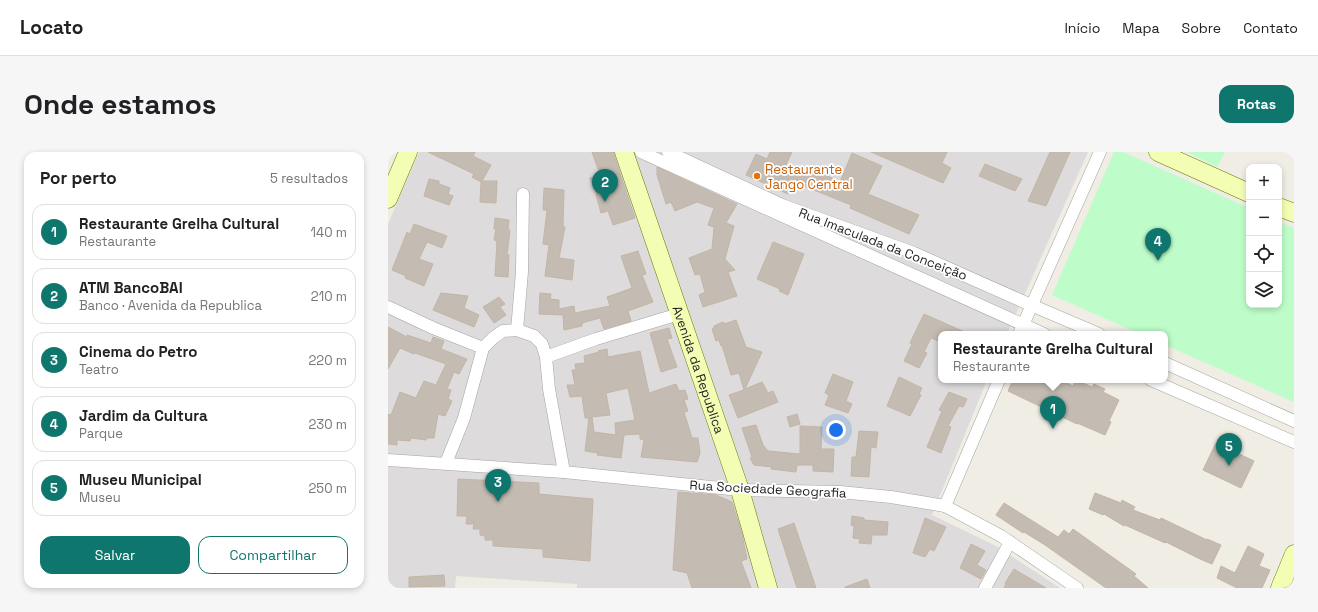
<!DOCTYPE html>
<html lang="pt">
<head>
<meta charset="utf-8">
<style>
  body { margin:0; font-family:"Space Grotesk",sans-serif; background:#f6f6f6; color:#202124 }
  .controls { position:absolute; right:12px; top:12px; display:grid; overflow:hidden; border-radius:8px; box-shadow:0 2px 6px #0003 }
  .controls button { width:36px; height:36px; display:grid; place-items:center; padding:0; border:0; border-bottom:1px solid #e0e0e0; background:#fff; color:#202124; font:20px sans-serif }
  .you { position:absolute; left:448px; top:278px; width:14px; height:14px; margin:-10px; border:3px solid #fff; border-radius:50%; background:#1a73e8; box-shadow:0 0 0 6px #1a73e833 }
  .badge { display:grid; place-items:center; width:26px; height:26px; border-radius:50%; background:#0f766e; color:#fff; font-size:13px; font-weight:700 }
  .pin { position:absolute; translate:-50% -33px; filter:drop-shadow(0 1px 2px #0008) }
  .pin::after { content:''; position:absolute; top:21px; width:14px; height:12px; background:inherit; clip-path:polygon(0 0,100% 0,50% 100%) }
  .popup { position:absolute; left:550px; top:179px; width:230px; height:52px; box-sizing:border-box; display:grid; place-content:center; border-radius:8px; background:#fff; filter:drop-shadow(0 1px 3px #0005); font-size:13px; white-space:nowrap; color:#757577 }
  .popup b { font-size:15px; color:#202124 }
  .popup::after { content:''; position:absolute; left:50%; top:100%; margin-left:-8px; border:8px solid transparent; border-top-color:#fff }
  .list { margin:0; padding:0; list-style:none }
  h2 { display:flex; justify-content:space-between; align-items:center; height:52px; margin:0; padding:0 16px; font-size:17px }
  h2 small { font-size:13px; font-weight:400; color:#757577 }
  .list li { display:grid; grid-template-columns:26px 1fr auto; gap:12px; align-items:center; box-sizing:border-box; height:56px; margin:0 8px 8px; padding:0 8px; border:1px solid #e0e0e0; border-radius:12px }
  .list b { display:block; font-size:15px; white-space:nowrap }
  .list p { margin:0; font-size:13px; white-space:nowrap; color:#757577 }
  .list em { font-size:13px; font-style:normal; color:#757577 }
  .actions { display:flex; gap:8px; padding:12px 16px }
  .actions a { flex:1; padding:9px 0; border:1px solid #0f766e; border-radius:12px; text-align:center; font-size:14px; color:#0f766e }
  .actions .main { background:#0f766e; color:#fff }
  .icon { flex:none; width:22px; height:22px; fill:none; stroke:currentColor; stroke-width:2; stroke-linecap:round; stroke-linejoin:round }
  .map { position:relative; flex:none; width:906px; height:436px; overflow:hidden; border-radius:12px }
  header { display:flex; align-items:center; gap:24px; box-sizing:border-box; height:56px; padding:0 20px; background:#fff; border-bottom:1px solid #e0e0e0 }
  header strong { font-size:19px }
  nav { display:flex; gap:22px; margin-inline-start:auto; font-size:14px }
  .intro { display:flex; align-items:center; justify-content:space-between; box-sizing:border-box; height:96px; padding:0 24px }
  h1 { margin:0; font-size:28px }
  .button { padding:10px 18px; border-radius:12px; background:#0f766e; color:#fff; font-size:14px; font-weight:700 }
  main { display:flex; gap:24px; padding:0 24px }
  aside { flex:1; background:#fff; border-radius:12px; box-shadow:0 2px 6px #0003 }
  .map>svg:first-child { display:block }
  .residential { fill:#dddbdb }
  .park { fill:#befdc9 }
  .building { fill:#c4bcb3; stroke:#c3b5a5; fill-rule:evenodd }
  .lines { fill:none; stroke-linecap:round; stroke-linejoin:round }
  .street-casing { stroke:#a5a5a5; stroke-width:13 }
  .secondary-casing { stroke:#617b00; stroke-width:19 }
  .street { stroke:#fff; stroke-width:12 }
  .secondary { stroke:#f3feb4; stroke-width:18 }
  .food-dot { fill:#e8710a; stroke:#fff; stroke-width:1.5 }
  .labels { text-anchor:middle; dominant-baseline:central; stroke-width:3.5; stroke-linejoin:round; paint-order:stroke }
  .food-label { font-size:13px; fill:#c56008; stroke:#fff; text-anchor:start }
  .street-label { font-size:13px; fill:#1e1e1e; stroke:#fff }
</style>
</head>
<body>
<header>
<strong>Locato</strong>
<nav><a>Início</a><a>Mapa</a><a>Sobre</a><a>Contato</a></nav>
</header>
<div class="intro"><h1>Onde estamos</h1><a class="button">Rotas</a></div>
<main>
<aside>
<h2>Por perto<small>5 resultados</small></h2>
<ul class="list">
<li><span class="badge">1</span><div><b>Restaurante Grelha Cultural</b><p>Restaurante</p></div><em>140 m</em></li>
<li><span class="badge">2</span><div><b>ATM BancoBAI</b><p>Banco · Avenida da Republica</p></div><em>210 m</em></li>
<li><span class="badge">3</span><div><b>Cinema do Petro</b><p>Teatro</p></div><em>220 m</em></li>
<li><span class="badge">4</span><div><b>Jardim da Cultura</b><p>Parque</p></div><em>230 m</em></li>
<li><span class="badge">5</span><div><b>Museu Municipal</b><p>Museu</p></div><em>250 m</em></li>
</ul>
<div class="actions"><a class="main">Salvar</a><a>Compartilhar</a></div>
</aside>
<div class="map">
<svg width="906" height="436" viewBox="0 0 906 436">
  <rect width="100%" height="100%" fill="#f0ede4"/>
  <polygon class="residential" points="31,0 700,0 619,182 553,182 553,228 599,228 544,363 608,394 672,436 189,436 189,432 68,424 67,436 0,436 0,72"/>
  <g class="park">
    <polygon points="726,0 735,0 861,56 861,153 891,153 891,70 906,76 906,250 777,193 777,182 752,182 664,143"/>
    <polygon points="799,0 837,0 829,15"/>
  </g>
  <g class="building">
    <polygon points="40,0 87,0 85,4 103,13 94,29 109,29 108,51 92,50 93,30 84,25 86,22"/>
    <polygon points="204,0 225,0 247,66 225,73 220,59 213,61 208,43 209,43 202,26 212,23"/>
    <polygon points="382,0 404,0 397,15 417,24 421,15 452,30 464,1 494,14 480,42 531,63 521,82 462,56 463,53 406,30 400,42 358,23 368,2 379,7"/>
    <polygon points="483,0 559,0 554,11 563,16 555,31"/>
    <polygon points="662,0 682,0 658,54 640,49"/>
    <polygon points="597,12 634,27 627,39 591,24"/>
    <polygon points="269,15 349,52 338,71 346,74 337,107 347,118 340,120 349,144 315,155 311,143 317,140 312,122 307,123 301,106 324,97 326,75 320,73 326,56 309,50 287,59 283,50 278,52 269,23"/>
    <polygon points="41,27 51,29 51,32 62,36 60,42 65,44 61,53 36,44"/>
    <polygon points="156,36 176,38 175,75 177,75 171,106 186,108 184,128 157,124 161,93 155,92 159,58 155,58"/>
    <polygon points="107,66 121,68 120,78 122,78 119,103 121,103 120,125 107,124 109,89 106,88 108,77 106,77"/>
    <polygon points="26,72 59,84 54,96 39,90 31,107 45,112 36,134 17,126 18,124 4,118 19,80 22,82"/>
    <polygon points="385,90 416,102 400,143 391,139 392,137 369,127"/>
    <polygon points="250,99 258,122 254,123 265,150 240,159 243,169 216,177 212,166 194,171 194,174 176,178 175,163 151,162 152,141 163,142 162,147 171,148 171,157 186,154 187,161 222,154 219,145 244,136 233,104"/>
    <polygon points="53,141 80,144 76,156 91,163 86,175 45,158"/>
    <polygon points="111,145 117,152 112,155 118,163 106,171 95,155"/>
    <polygon points="536,162 581,182 553,182 553,190 543,186 536,200 539,201 531,216 516,209 524,192 522,191"/>
    <polygon points="348,168 358,195 374,200 357,237 374,230 380,241 385,239 390,250 350,266 341,243 356,238 351,221 343,223 334,193 333,194 331,188 328,189 324,177 326,176 326,174 335,170 336,172"/>
    <polygon points="0,175 19,185 19,183 43,191 45,185 56,189 53,197 79,207 71,222 66,220 59,237 63,238 60,247 64,249 57,264 50,262 46,286 39,286 38,288 23,286 22,289 9,288 9,293 0,292 0,262 3,263 12,240 28,246 36,229 48,233 58,212 27,201 26,202 12,196 0,217"/>
    <polygon points="281,176 284,186 279,187 289,215 273,220 262,181"/>
    <path d="M219 197 220 205 252 199 261 241 288 232 291 239 297 238 300 247 296 248 300 259 296 260 304 286H310L312 301 309 310 253 305 256 288 252 287V282L236 283 233 306 209 303 210 301 197 299 201 266H197L194 244 182 245 179 233H187L184 218H188L187 212 197 211 196 204 211 200 210 199ZM240 236 247 268 227 271 228 283 206 280 204 265 222 263 218 241Z"/>
    <polygon points="445,222 465,230 458,249 464,252 460,261 437,253 441,243 437,241"/>
    <polygon points="511,225 534,236 531,242 533,243 522,264 499,254"/>
    <polygon points="625,228 673,228 685,234 688,228 704,235 706,232 717,237 715,240 731,248 721,269 723,270 717,283 689,271 689,272 620,239"/>
    <polygon points="561,240 579,247 575,255 571,254 560,274 563,275 553,301 539,295 554,259 551,258"/>
    <polygon points="409,262 412,272 402,275 399,265"/>
    <polygon points="368,273 375,293 380,299 412,302 412,274 434,275 433,297 446,297 445,320 425,319 425,313 409,313 408,320 383,317 384,315 366,313 362,306 364,305 354,276"/>
    <polygon points="471,279 490,280 488,296 483,295 481,325 463,324 464,305 468,305"/>
    <polygon points="828,291 866,309 853,336 815,318"/>
    <polygon points="70,327 151,331 151,342 205,347 202,409 155,405 155,397 105,394 105,388 97,388 97,384 92,383 92,377 85,377 86,372 78,372 79,364 69,364"/>
    <polygon points="290,340 328,343 344,350 354,382 359,407 353,409 363,436 304,436 299,421 285,418"/>
    <polygon points="707,341 733,351 734,348 747,355 745,358 772,368 773,366 819,388 819,387 833,393 824,412 812,407 778,390 777,391 737,373 736,374 716,362 715,363 701,357"/>
    <polygon points="616,351 670,385 676,378 681,382 685,377 748,422 746,424 760,436 718,436 657,393 636,380 635,381 608,363"/>
    <polygon points="464,364 476,366 476,368 500,370 499,383 484,383 483,392 471,391 472,387 465,386 466,374 463,373"/>
    <polygon points="537,366 558,375 546,399 542,397 537,405 525,401"/>
    <polygon points="406,371 428,436 409,436 390,377"/>
    <polygon points="583,392 597,399 589,413 598,418 593,427 572,416"/>
    <polygon points="860,394 876,402 871,414 882,418 874,436 849,436 829,426 833,414 847,421"/>
    <polygon points="626,417 658,436 616,436 618,432 617,431"/>
    <polygon points="56,423 57,434 21,435 21,425"/>
    <polygon points="479,427 482,436 457,436 457,435"/>
  </g>
  <g class="lines">
    <g class="street-casing">
      <g id="street">
        <polyline points="253,0 656,182"/>
        <polyline points="280,0 394,53 526,101 643,153 711,182"/>
        <polyline points="0,155 45,176 95,196"/>
        <polyline points="129,178 134,120 135,42"/>
        <polyline points="631,182 712,0"/>
        <polyline points="158,205 208,187 291,162"/>
        <polyline points="777,211 906,269"/>
        <polyline points="763,228 906,290"/>
        <polyline points="0,308 176,320 352,338 452,340 503,345 557,354 613,384 689,436"/>
        <polyline points="58,311 76,266 95,196 105,186 115,179 129,178 146,184 154,192 158,205 161,237 176,320"/>
        <polyline points="557,354 611,228"/>
        <polyline points="597,436 622,390"/>
      </g>
    </g>
    <g class="secondary-casing">
      <g id="secondary">
        <path id="s1" d="M236 0 352 338 380 436"/>
        <polyline points="770,0 861,41"/>
        <polyline points="0,47 20,0"/>
        <polyline points="891,55 906,61"/>
        <polyline points="892,436 906,402"/>
      </g>
    </g>
    <use href="#street" class="street"/>
    <use href="#secondary" class="secondary"/>
  </g>
  <circle class="food-dot" cx="369" cy="24" r="4"/>
  <g class="labels">
    <g class="food-label">
      <text x="377" y="17">Restaurante<tspan x="377" dy="15">Jango Central</tspan></text>
    </g>
    <g class="street-label">
      <text transform="translate(495 92) rotate(21)">Rua Imaculada da Conceição</text>
      <text stroke="none"><textPath href="#s1" startOffset="230">Avenida da Republica</textPath></text>
      <text transform="translate(380 337) rotate(3)">Rua Sociedade Geografia</text>
    </g>
  </g>
</svg>
<div class="controls">
<button>+</button>
<button>−</button>
<button><svg class="icon" aria-label="locate" viewBox="0 0 24 24"><circle cx="12" cy="12" r="6"/><path d="M12 2v4M12 18v4M2 12h4M18 12h4"/></svg></button>
<button><svg class="icon" aria-label="layers" viewBox="0 0 24 24"><path d="M12 4l9 5-9 5-9-5zM3 14l9 5 9-5"/></svg></button>
</div>
<div class="you"></div>
<div class="pin badge" style="left:665px;top:277px">1</div>
<div class="popup"><b>Restaurante Grelha Cultural</b>Restaurante</div>
<div class="pin badge" style="left:217px;top:50px">2</div>
<div class="pin badge" style="left:110px;top:350px">3</div>
<div class="pin badge" style="left:770px;top:109px">4</div>
<div class="pin badge" style="left:841px;top:314px">5</div>
</div>
</main>
</body>
</html>
